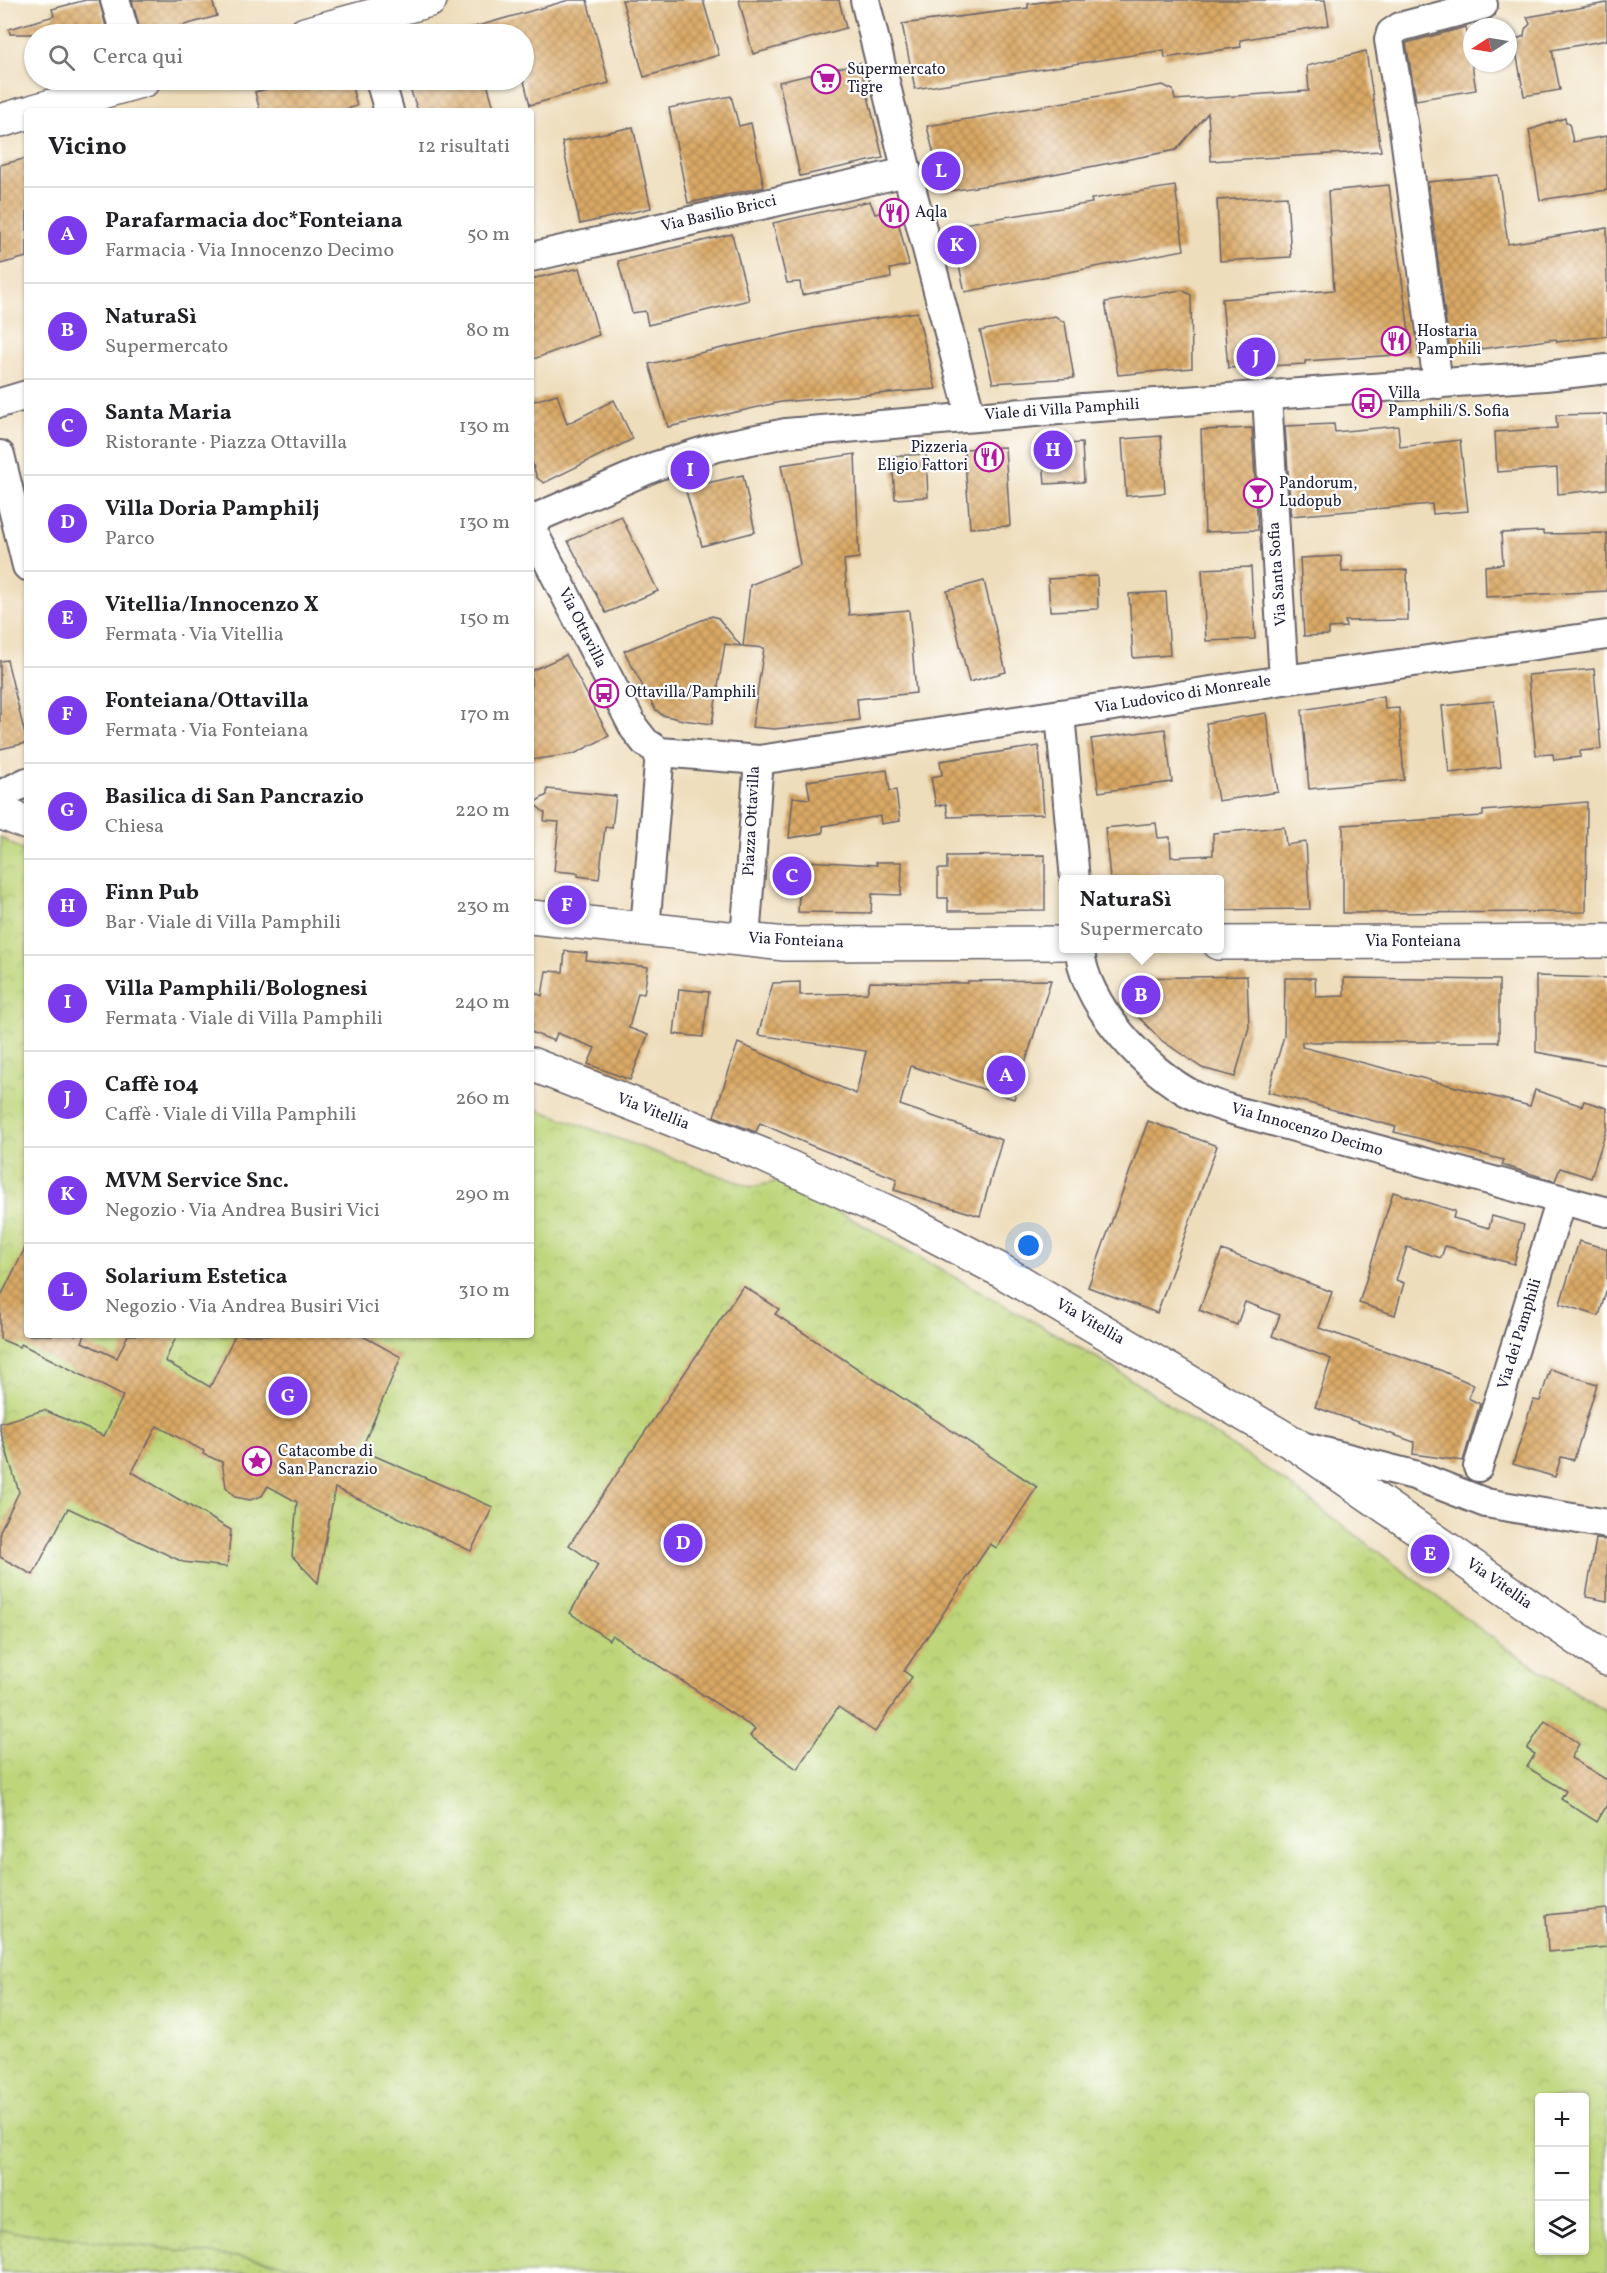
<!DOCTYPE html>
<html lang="it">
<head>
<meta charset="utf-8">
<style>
  body { margin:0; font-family:Vollkorn,serif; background:#f6f6f6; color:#202124 }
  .controls { position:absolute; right:18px; bottom:18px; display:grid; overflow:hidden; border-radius:6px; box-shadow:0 2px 4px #0004 }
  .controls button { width:54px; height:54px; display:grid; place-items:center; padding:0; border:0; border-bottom:2px solid #e0e0e0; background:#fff; color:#202124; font:30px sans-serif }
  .compass { position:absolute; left:1463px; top:18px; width:54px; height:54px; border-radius:50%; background:#fff; box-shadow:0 2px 4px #0004; rotate:258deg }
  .you { position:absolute; left:1029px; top:1246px; width:21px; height:21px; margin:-15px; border:4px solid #fff; border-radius:50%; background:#1a73e8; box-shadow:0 0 0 9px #1a73e833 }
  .badge { display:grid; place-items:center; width:39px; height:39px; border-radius:50%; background:#7c3aed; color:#fff; font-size:20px; font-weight:700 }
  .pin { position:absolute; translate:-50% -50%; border:3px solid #fff; box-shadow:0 2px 6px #0006 }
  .popup { position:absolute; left:1059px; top:875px; width:165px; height:78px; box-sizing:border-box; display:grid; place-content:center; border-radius:6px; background:#fff; filter:drop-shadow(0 2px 4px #0005); font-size:20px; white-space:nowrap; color:#757577 }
  .popup b { font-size:22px; color:#202124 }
  .popup::after { content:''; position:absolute; left:50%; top:100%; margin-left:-12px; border:12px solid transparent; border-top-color:#fff }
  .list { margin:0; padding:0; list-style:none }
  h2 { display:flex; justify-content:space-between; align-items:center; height:78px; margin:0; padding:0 24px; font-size:26px }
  h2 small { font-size:20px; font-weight:400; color:#757577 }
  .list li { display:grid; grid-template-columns:39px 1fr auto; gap:18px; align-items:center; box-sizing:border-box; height:96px; padding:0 24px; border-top:2px solid #e0e0e0 }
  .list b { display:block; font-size:22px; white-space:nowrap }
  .list p { margin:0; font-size:20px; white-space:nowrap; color:#757577 }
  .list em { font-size:20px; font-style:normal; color:#757577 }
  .icon { flex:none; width:33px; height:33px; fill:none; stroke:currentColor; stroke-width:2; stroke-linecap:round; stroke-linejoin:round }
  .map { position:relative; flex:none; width:1607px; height:2273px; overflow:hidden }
  .search { position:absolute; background:#fff; box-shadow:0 2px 4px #0004; left:24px; top:24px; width:510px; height:66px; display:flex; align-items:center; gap:15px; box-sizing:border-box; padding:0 21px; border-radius:33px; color:#757577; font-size:22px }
  .panel { position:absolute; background:#fff; box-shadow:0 2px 4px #0004; left:24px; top:108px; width:510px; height:1230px; border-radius:6px }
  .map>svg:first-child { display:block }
  .park { fill:url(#park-crowns); stroke:#707c5a; stroke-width:1.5; fill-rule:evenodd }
  .garden { fill:url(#garden-dots); stroke:#707c5a; stroke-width:1.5 }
  .building { fill:url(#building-cross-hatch) }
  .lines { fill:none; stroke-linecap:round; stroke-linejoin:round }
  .minor-casing { stroke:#696368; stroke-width:32 }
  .tertiary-casing { stroke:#696368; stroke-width:36 }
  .minor { stroke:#fff; stroke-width:28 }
  .tertiary { stroke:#fff; stroke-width:33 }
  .labels { text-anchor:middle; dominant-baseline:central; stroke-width:4.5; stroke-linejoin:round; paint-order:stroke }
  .poi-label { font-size:16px; fill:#22223b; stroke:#fff; text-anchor:start }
  .street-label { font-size:16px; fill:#22223b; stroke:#fff }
</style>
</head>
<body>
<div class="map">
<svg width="1607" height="2273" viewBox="0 0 1607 2273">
  <defs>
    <pattern id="park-crowns" width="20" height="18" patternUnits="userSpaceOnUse" patternTransform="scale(1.5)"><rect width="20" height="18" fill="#bed57a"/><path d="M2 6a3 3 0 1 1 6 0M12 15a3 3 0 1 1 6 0" fill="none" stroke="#a3b76a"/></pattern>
    <pattern id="garden-dots" width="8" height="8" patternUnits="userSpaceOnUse" patternTransform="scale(1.5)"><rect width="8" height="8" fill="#bed57a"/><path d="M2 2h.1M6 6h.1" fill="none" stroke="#a3b76a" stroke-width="1.8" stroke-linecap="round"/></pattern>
    <pattern id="building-cross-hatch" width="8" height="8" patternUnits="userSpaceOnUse" patternTransform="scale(1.5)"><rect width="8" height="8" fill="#daa965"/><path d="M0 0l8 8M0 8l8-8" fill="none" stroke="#b08954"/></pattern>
  </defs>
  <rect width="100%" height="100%" fill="#fff"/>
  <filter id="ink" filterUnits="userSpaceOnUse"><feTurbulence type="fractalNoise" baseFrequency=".0167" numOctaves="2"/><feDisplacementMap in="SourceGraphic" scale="12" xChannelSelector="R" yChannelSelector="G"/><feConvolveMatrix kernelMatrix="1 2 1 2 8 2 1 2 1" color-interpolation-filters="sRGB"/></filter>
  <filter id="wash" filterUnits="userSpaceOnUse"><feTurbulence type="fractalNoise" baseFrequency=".008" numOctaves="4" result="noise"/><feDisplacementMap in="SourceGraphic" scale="24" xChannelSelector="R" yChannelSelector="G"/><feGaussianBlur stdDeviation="1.35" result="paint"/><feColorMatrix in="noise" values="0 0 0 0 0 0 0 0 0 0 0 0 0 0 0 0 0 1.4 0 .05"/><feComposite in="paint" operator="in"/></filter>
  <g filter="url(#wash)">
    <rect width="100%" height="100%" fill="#edb"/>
    <path class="park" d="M0 837 27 853V1335H531V1107L751 1187 780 1181 861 1224 1101 1360 1273 1473 1507 1649 1607 1712V2273H0ZM1540 2098H1584V2250H1540Z"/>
    <polygon class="garden" points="0,2230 257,2259 334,2273 0,2273"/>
    <g id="blocks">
      <g class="building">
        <polygon points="86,0 99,0 108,34 10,34 9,29 54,16 52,9"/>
        <polygon points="132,0 212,0 217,16 152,34 141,34"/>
        <polygon points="569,0 587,0 609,83 530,105 524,81 524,34 465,34 464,30"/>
        <polygon points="622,0 703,0 719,55 644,77"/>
        <polygon points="739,0 839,0 846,28 753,54"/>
        <polygon points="1057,0 1325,0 1329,25 1240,40 1241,47 1165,58 1164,50 915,89 902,24 1028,8 1028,4"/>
        <polygon points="1607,3 1607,40 1552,50 1560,90 1524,96 1514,40 1524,36 1525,29 1530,24 1527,17"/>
        <polygon points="1466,27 1476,90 1416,100 1406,43"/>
        <polygon points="1366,51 1381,151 1211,161 1208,113 1176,150 1023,180 943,192 927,126 1163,85 1173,90 1175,100 1309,91 1307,66"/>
        <polygon points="860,63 883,158 800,176 779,82"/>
        <polygon points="300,80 350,80 357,106 340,111 260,111 255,92"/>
        <polygon points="407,80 486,80 495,111 418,111"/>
        <polygon points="731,96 739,126 751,123 764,187 688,203 669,108"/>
        <polygon points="1565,118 1566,123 1569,123 1573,142 1607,136 1607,190 1540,200 1529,130"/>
        <polygon points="633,127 651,208 580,224 562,142"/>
        <polygon points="27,158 27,257 0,264 0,165"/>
        <polygon points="1498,175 1508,244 1607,228 1607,336 1557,342 1556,339 1450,353 1428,182"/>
        <polygon points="1389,185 1412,354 1305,361 1305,364 1228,368 1222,299 1334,290 1328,191"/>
        <polygon points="1175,186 1184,250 965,292 950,226 1092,203 1091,199"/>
        <polygon points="1287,196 1291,257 1220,261 1217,200"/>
        <polygon points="870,201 875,214 895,209 909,265 890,269 891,278 802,295 800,282 787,283 773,223"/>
        <polygon points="732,234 749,300 648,325 645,311 632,313 618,261"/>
        <polygon points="580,268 599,335 531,360 531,279"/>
        <polygon points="1182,290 1191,295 1192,368 1118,375 1105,302"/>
        <polygon points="917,312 936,389 781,402 668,427 649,364 814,328"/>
        <polygon points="1055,316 1065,323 1074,378 993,383 980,331"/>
        <polygon points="557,394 567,424 614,400 633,439 544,483 537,478 531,459 531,402"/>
        <polygon points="1607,414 1607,489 1558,494 1557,468 1497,472 1495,432 1557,428 1556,415"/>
        <polygon points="1334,424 1335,432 1398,426 1400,447 1460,440 1468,511 1433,514 1432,504 1291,516 1285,426"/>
        <polygon points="1252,428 1258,530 1205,532 1201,430"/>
        <polygon points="1161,436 1165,493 1126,496 1122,439"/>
        <polygon points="1082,443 1084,482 1045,484 1042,445"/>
        <polygon points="1005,447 1010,526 970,528 964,449"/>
        <polygon points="855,454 859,558 844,560 849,615 909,610 916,693 857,699 859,720 774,729 752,727 764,648 743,646 750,585 800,565 781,465"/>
        <polygon points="926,454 928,497 895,499 892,456"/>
        <polygon points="743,475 755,532 702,546 685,488"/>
        <polygon points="621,516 658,591 606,613 568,541"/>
        <polygon points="1543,531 1543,534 1607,533 1607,591 1486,597 1485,566 1503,564 1501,533"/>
        <polygon points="1341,556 1342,572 1407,570 1408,620 1345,621 1346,627 1329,628 1329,635 1304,636 1300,558"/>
        <polygon points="1251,567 1255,639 1206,641 1202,569"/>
        <polygon points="1097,576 1098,609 1050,611 1048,579"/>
        <polygon points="984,581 1006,672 969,682 947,591"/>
        <polygon points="1166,592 1170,655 1133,658 1129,594"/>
        <polygon points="712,616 718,618 741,646 725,644 712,724 683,720 662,715 655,709 624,651"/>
        <polygon points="566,655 609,736 574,754 531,760 531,671"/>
        <polygon points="7,660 27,743 0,749 0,661"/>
        <polygon points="1594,669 1601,749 1580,751 1580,757 1554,760 1553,754 1536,755 1528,675"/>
        <polygon points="1384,696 1385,709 1399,708 1404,780 1309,789 1302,710"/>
        <polygon points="1494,701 1501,767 1449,773 1442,706"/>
        <polygon points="1266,713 1278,792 1218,801 1206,723"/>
        <polygon points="1165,729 1172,782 1099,792 1091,739"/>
        <polygon points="1039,746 1044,814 948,817 946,804 936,806 931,777 942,775 940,761"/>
        <polygon points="887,770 890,791 896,790 900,821 881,824 880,816 823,826 823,833 789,838 793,797 810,799 807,781"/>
        <polygon points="547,789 616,796 612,828 605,827 599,879 578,876 578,873 554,871 559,822 544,821 545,813 533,803 547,795"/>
        <polygon points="1587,802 1586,912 1343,913 1343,825 1483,816 1483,811"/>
        <polygon points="1156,823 1158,838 1170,837 1171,857 1213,855 1213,833 1284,827 1286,845 1306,842 1310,909 1219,910 1219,879 1110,879 1105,828"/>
        <polygon points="1045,855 1045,910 948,911 948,898 938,898 938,869 947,869 947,856"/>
        <polygon points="787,860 877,865 876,862 902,862 901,895 872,894 871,913 798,912 799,895 784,894"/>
        <polygon points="565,951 587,953 586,960 648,967 644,994 638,993 629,1028 648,1035 630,1080 588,1064 595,1048 557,1033 554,1041 531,1032 531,991 542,996 546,971 563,972"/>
        <polygon points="1247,976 1249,1027 1235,1077 1202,1068 1161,1040 1125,1003 1134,992 1133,978"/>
        <polygon points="1536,976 1607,978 1607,1065 1536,1052"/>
        <polygon points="1285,978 1315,978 1316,997 1344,996 1344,978 1499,980 1499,1042 1302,1042 1302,1047 1530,1106 1535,1090 1582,1106 1584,1101 1607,1108 1607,1128 1591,1178 1560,1168 1555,1181 1502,1165 1504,1160 1394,1132 1396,1127 1268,1092 1284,1036"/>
        <polygon points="1051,980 1014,1099 911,1066 900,1105 1002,1140 980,1216 894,1190 897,1179 810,1145 760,1123 756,1132 714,1116 738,1043 856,1094 866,1051 758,1035 773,983 800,982 800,995 867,993 870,982 968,983 968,981"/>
        <polygon points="679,989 709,992 703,1037 674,1034"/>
        <polygon points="1148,1121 1217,1146 1157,1313 1088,1287"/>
        <polygon points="1393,1192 1455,1211 1453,1218 1489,1228 1492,1216 1524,1225 1514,1264 1445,1246 1441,1258 1407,1247 1396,1280 1404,1283 1395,1315 1359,1303"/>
        <polygon points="1579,1241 1607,1249 1607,1288 1599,1316 1560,1304"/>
        <polygon points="27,1244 27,1335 85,1335 82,1342 117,1358 128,1335 177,1335 165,1361 210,1387 235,1335 361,1335 401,1357 361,1450 493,1507 471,1551 335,1488 318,1583 292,1556 297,1502 268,1486 262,1496 250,1500 235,1497 226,1487 222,1462 203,1454 204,1451 157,1426 132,1472 231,1530 227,1567 183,1562 68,1508 33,1575 0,1557 0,1531 19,1492 0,1430 0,1423 44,1410 104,1436 123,1396 21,1344 19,1347 0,1339 0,1298"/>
        <polygon points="1222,1250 1332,1292 1319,1328 1440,1370 1474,1385 1468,1398 1480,1404 1463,1461 1413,1454 1414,1442 1315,1407 1331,1359 1272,1336 1280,1315 1245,1302 1237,1325 1199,1310"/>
        <polygon points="743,1286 779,1309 775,1314 1037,1487 997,1548 990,1544 904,1671 912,1677 875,1732 838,1707 797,1769 750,1736 755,1729 612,1635 609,1640 570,1613 598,1565 569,1545"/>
        <polygon points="1550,1369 1597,1384 1574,1460 1561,1457 1555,1477 1513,1464 1533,1400 1540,1401"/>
        <polygon points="1596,1539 1607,1540 1607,1601 1586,1597"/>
        <polygon points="1545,1721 1579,1744 1571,1758 1607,1780 1607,1805 1597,1822 1561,1799 1566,1791 1527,1767 1535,1754 1527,1749"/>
        <polygon points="1607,1909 1607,1947 1548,1952 1546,1915"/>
      </g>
    </g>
  </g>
  <g filter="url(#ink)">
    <use href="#blocks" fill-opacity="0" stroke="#696368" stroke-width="1.5"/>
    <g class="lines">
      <g class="minor-casing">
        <g id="minor">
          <polyline points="115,0 125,34"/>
          <polyline points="865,0 907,172 971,417"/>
          <polyline points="380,80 389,111"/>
          <polyline points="531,257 907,172"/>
          <polyline points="1438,384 1404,129 1389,40 1391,33 1400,27 1483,5"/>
          <polyline points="1267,396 1284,680"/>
          <polyline points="0,403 27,395"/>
          <polyline points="0,455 27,566"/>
          <polyline points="531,520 656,466 717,447 786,433 1083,408 1545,376 1607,369"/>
          <polyline points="531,528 634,728 645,742 660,752 759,760 1284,680 1607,635"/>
          <polyline points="1060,714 1075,880"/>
          <polyline points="0,795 27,782"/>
          <polyline points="645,929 660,752"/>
          <polyline points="745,939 759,760"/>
          <path d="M1080 948C1082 1003 1148 1073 1195 1096 1211 1104 1227 1108 1243 1113L1607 1212"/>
          <polyline points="1305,1447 1414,1475 1486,1503 1607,1524"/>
          <polyline points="1478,1467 1561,1200"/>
        </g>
      </g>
      <g class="tertiary-casing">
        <g id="tertiary">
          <polyline points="305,34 430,0"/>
          <polyline points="34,111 144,80"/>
          <polyline points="0,121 27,113"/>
          <polyline points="0,812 27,823"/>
          <polyline points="531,917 785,944 1063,943"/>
          <polyline points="1219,943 1607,941"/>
          <polyline points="531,1064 763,1155 907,1221 998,1269 1298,1446 1607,1659"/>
        </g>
      </g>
      <use href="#minor" class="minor"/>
      <use href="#tertiary" class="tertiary"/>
    </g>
  </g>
  <defs>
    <g id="supermarket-ring" transform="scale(1.5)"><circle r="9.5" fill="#fff" stroke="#b5179e" stroke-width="1.5"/><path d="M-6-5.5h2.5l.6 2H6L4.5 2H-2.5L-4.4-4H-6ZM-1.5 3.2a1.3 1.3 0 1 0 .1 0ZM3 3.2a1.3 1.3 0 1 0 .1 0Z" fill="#b5179e"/></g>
    <g id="restaurant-ring" transform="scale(1.5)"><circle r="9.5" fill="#fff" stroke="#b5179e" stroke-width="1.5"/><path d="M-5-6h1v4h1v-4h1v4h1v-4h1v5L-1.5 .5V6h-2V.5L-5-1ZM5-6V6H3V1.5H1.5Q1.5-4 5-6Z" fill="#b5179e"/></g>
    <g id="bus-ring" transform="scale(1.5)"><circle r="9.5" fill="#fff" stroke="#b5179e" stroke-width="1.5"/><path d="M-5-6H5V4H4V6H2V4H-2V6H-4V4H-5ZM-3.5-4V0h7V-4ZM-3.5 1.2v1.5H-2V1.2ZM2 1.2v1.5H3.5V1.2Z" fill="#b5179e"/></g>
    <g id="bar-ring" transform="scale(1.5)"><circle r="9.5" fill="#fff" stroke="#b5179e" stroke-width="1.5"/><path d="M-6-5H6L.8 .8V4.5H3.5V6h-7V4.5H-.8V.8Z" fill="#b5179e"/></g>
    <g id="sight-ring" transform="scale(1.5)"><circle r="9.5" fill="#fff" stroke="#b5179e" stroke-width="1.5"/><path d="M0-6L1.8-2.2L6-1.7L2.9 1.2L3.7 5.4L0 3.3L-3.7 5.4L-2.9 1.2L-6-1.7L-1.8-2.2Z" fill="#b5179e"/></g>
  </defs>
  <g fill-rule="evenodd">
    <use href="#supermarket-ring" x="826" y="79"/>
    <use href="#restaurant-ring" x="894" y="213"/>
    <use href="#restaurant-ring" x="1396" y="341"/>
    <use href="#bus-ring" x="1367" y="403"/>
    <use href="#restaurant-ring" x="989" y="457"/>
    <use href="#bar-ring" x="1258" y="493"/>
    <use href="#bus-ring" x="604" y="693"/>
    <use href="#sight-ring" x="257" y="1461"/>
  </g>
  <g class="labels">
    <g class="poi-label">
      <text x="847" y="70">Supermercato<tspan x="847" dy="18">Tigre</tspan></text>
      <text x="915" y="213">Aqla</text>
      <text x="1417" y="332">Hostaria<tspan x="1417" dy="18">Pamphili</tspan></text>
      <text x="1388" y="394">Villa<tspan x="1388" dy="18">Pamphili/S. Sofia</tspan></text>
      <text x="968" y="448" text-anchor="end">Pizzeria<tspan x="968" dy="18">Eligio Fattori</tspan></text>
      <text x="1279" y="484">Pandorum,<tspan x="1279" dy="18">Ludopub</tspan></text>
      <text x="625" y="693">Ottavilla/Pamphili</text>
      <text x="278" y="1452">Catacombe di<tspan x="278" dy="18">San Pancrazio</tspan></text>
    </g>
    <g class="street-label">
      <text transform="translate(719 214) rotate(-13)">Via Basilio Bricci</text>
      <text transform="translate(1062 410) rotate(-4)">Viale di Villa Pamphili</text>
      <text transform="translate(1278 574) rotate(-94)">Via Santa Sofia</text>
      <text transform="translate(582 628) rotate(63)">Via Ottavilla</text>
      <text transform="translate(1183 695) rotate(-9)">Via Ludovico di Monreale</text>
      <text transform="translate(752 821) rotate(-87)">Piazza Ottavilla</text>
      <text transform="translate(796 941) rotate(3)">Via Fonteiana</text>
      <text x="1413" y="942">Via Fonteiana</text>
      <text transform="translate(653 1112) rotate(21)">Via Vitellia</text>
      <text transform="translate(1307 1130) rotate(16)">Via Innocenzo Decimo</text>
      <text transform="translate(1090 1322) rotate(30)">Via Vitellia</text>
      <text transform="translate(1520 1334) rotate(-73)">Via dei Pamphili</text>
      <text transform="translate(1499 1584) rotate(35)">Via Vitellia</text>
    </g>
  </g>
</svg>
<div class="controls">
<button>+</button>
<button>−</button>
<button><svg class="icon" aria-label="layers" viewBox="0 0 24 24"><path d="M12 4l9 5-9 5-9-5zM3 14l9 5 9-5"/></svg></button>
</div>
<svg class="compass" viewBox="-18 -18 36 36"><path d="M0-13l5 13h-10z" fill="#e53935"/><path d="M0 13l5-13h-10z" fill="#757577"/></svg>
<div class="you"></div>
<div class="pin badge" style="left:1006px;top:1075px">A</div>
<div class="pin badge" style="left:1141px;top:995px">B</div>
<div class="popup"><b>NaturaSì</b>Supermercato</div>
<div class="pin badge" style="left:792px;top:876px">C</div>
<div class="pin badge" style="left:683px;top:1543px">D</div>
<div class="pin badge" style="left:1430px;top:1554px">E</div>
<div class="pin badge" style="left:567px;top:905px">F</div>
<div class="pin badge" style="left:288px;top:1396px">G</div>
<div class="pin badge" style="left:1053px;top:450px">H</div>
<div class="pin badge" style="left:690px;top:470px">I</div>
<div class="pin badge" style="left:1256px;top:357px">J</div>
<div class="pin badge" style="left:957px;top:245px">K</div>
<div class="pin badge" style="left:941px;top:171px">L</div>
<div class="search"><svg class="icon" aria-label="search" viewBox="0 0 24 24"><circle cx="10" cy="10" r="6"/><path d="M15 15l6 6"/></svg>Cerca qui</div>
<section class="panel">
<h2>Vicino<small>12 risultati</small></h2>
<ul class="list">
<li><span class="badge">A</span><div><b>Parafarmacia doc*Fonteiana</b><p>Farmacia · Via Innocenzo Decimo</p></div><em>50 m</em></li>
<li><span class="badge">B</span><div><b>NaturaSì</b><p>Supermercato</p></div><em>80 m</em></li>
<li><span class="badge">C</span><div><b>Santa Maria</b><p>Ristorante · Piazza Ottavilla</p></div><em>130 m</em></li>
<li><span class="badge">D</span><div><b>Villa Doria Pamphilj</b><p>Parco</p></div><em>130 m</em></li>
<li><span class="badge">E</span><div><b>Vitellia/Innocenzo X</b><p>Fermata · Via Vitellia</p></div><em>150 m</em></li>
<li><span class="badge">F</span><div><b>Fonteiana/Ottavilla</b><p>Fermata · Via Fonteiana</p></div><em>170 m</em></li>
<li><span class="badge">G</span><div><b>Basilica di San Pancrazio</b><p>Chiesa</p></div><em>220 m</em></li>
<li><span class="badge">H</span><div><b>Finn Pub</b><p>Bar · Viale di Villa Pamphili</p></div><em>230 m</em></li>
<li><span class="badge">I</span><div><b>Villa Pamphili/Bolognesi</b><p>Fermata · Viale di Villa Pamphili</p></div><em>240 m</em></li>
<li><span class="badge">J</span><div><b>Caffè 104</b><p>Caffè · Viale di Villa Pamphili</p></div><em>260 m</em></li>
<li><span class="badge">K</span><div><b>MVM Service Snc.</b><p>Negozio · Via Andrea Busiri Vici</p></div><em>290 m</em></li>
<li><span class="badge">L</span><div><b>Solarium Estetica</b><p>Negozio · Via Andrea Busiri Vici</p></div><em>310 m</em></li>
</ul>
</section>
</div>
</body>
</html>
